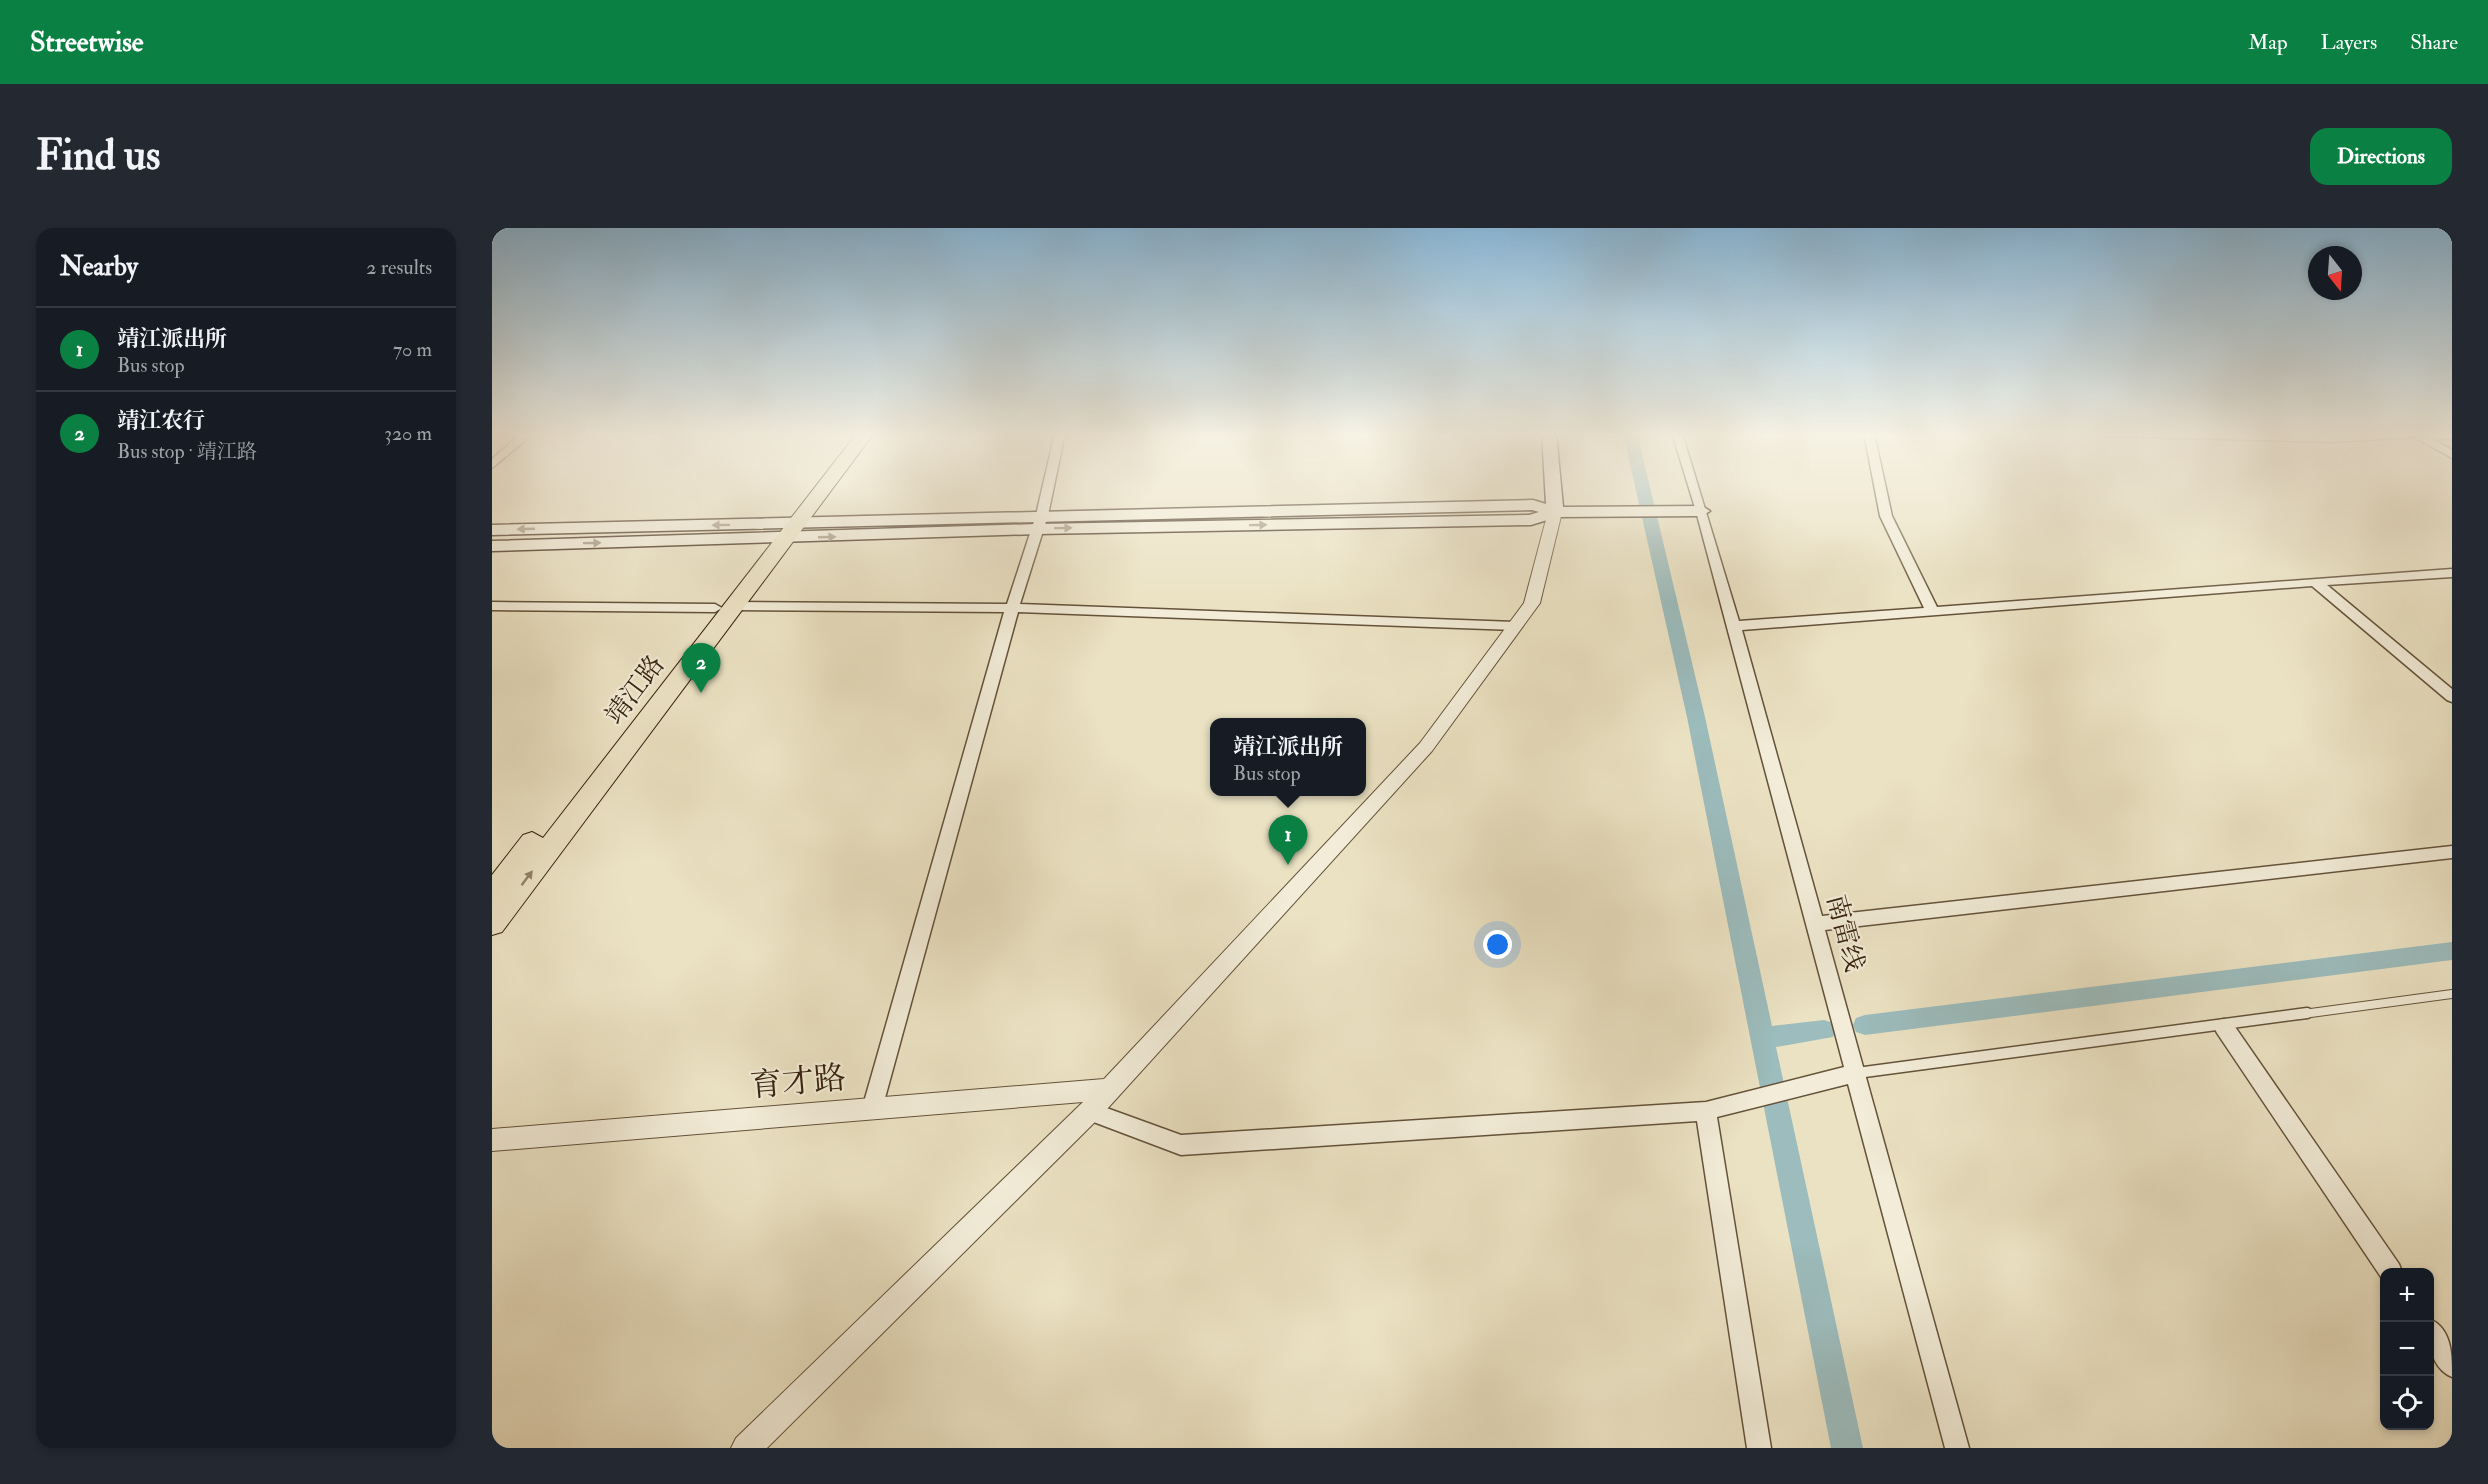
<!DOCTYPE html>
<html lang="en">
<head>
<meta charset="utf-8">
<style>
  body { margin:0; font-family:"IM FELL Double Pica","Noto Serif SC",serif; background:#242831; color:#f1f3f6 }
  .controls { position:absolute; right:18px; bottom:18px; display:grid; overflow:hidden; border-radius:12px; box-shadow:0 3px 9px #0003 }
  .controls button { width:54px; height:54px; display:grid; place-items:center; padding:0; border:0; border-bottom:2px solid #363941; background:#171b24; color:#f1f3f6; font:30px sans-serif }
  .compass { position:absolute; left:1816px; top:18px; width:54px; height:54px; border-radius:50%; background:#171b24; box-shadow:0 3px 9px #0003; rotate:163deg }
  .you { position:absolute; left:1006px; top:717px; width:21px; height:21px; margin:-15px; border:4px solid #fff; border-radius:50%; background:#1a73e8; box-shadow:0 0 0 9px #1a73e833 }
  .badge { display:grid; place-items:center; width:39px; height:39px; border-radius:50%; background:#0b8043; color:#fff; font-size:20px; font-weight:700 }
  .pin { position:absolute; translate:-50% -50px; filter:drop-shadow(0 2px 3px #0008) }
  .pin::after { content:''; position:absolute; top:32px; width:21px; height:18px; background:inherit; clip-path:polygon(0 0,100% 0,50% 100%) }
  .popup { position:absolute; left:718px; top:490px; width:156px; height:78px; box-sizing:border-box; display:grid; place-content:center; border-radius:12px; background:#171b24; filter:drop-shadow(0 2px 4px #0005); font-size:20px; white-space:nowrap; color:#9ea1a6 }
  .popup b { font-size:22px; color:#f1f3f6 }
  .popup::after { content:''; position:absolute; left:50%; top:100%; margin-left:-12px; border:12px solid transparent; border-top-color:#171b24 }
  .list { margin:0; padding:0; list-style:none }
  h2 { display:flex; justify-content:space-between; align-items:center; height:78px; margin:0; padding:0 24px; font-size:26px }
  h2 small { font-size:20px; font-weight:400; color:#9ea1a6 }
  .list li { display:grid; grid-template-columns:39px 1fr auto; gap:18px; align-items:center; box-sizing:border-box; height:84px; padding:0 24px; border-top:2px solid #363941 }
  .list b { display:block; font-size:22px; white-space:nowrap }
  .list p { margin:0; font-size:20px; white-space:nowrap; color:#9ea1a6 }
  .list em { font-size:20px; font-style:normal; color:#9ea1a6 }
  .icon { flex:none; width:33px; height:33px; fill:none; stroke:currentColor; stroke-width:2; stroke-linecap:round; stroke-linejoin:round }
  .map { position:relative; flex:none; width:1960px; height:1220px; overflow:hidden; border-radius:18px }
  header { display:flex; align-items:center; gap:36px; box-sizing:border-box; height:84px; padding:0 30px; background:#0b8043; color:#fff }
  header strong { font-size:28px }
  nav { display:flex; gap:33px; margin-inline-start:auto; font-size:21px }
  .intro { display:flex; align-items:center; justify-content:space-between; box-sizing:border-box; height:144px; padding:0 36px }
  h1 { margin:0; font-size:42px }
  .button { padding:15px 27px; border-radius:18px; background:#0b8043; color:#fff; font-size:21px; font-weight:700 }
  main { display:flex; gap:36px; padding:0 36px }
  aside { flex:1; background:#171b24; border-radius:18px; box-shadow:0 3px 9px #0003 }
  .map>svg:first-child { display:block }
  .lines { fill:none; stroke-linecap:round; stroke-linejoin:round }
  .canal { fill:#9cbcbd; fill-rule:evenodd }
  .service-far1-casing { stroke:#64523a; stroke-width:10 }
  .service-casing { stroke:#64523a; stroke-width:13 }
  .minor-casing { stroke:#64523a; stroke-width:3 }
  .tertiary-casing { stroke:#64523a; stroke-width:2 }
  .secondary-casing { stroke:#37220d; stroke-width:3 }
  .primary-casing { stroke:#37220d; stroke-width:2 }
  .service-far1 { stroke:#f2ecd8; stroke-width:8 }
  .service { stroke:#f2ecd8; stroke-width:10 }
  .minor { fill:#f2ecd8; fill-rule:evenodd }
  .tertiary { fill:#f2ecd8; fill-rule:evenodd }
  .secondary { fill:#f2ecd8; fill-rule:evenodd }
  .primary { fill:#ebe2c3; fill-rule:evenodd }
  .oneway { fill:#9e917d }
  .oneway2 { fill:#918268 }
  .labels { text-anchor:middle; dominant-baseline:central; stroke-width:4.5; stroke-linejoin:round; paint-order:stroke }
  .street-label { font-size:26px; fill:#37220d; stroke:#f2ecd8 }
  .near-street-label { font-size:32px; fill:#37220d; stroke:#f2ecd8 }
</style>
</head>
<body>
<header>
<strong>Streetwise</strong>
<nav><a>Map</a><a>Layers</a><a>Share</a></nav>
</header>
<div class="intro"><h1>Find us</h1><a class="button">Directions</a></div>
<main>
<aside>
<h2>Nearby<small>2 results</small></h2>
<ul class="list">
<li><span class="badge">1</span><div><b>靖江派出所</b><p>Bus stop</p></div><em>70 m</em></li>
<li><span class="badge">2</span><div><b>靖江农行</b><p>Bus stop · 靖江路</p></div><em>320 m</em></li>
</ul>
</aside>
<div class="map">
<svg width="1960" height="1220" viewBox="0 0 1960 1220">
  <rect width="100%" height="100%" fill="#ebe2c3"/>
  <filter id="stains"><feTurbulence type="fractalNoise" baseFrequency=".00333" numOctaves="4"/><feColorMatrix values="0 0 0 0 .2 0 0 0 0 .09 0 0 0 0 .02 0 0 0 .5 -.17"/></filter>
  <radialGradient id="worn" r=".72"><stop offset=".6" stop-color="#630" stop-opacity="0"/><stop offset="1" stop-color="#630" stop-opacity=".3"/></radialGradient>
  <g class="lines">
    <g class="canal">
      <polygon points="1131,205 1145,205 1213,489 1280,798 1332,792 1341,795 1344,802 1341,809 1284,819 1371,1220 1339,1220 1195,489"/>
      <polygon points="1960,714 1960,732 1373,807 1364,804 1361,797 1364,790 1373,787"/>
    </g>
    <g class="service-far1-casing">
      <polyline id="service-far1" points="1804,787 1960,766"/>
    </g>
    <g class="service-casing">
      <polyline id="service" points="1365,845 1815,785"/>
    </g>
    <g class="minor-casing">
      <g id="minor">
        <polygon points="30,205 42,205 0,240 0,231"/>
        <polygon points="563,205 573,205 556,287 528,376 1023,394 1030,398 1023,402 526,384 390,881 387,888 380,890 373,888 370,881 512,384 243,382 236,378 243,374 515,376 544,287"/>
        <polygon points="1180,205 1190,205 1247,393 1432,380 1388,288 1372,205 1382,205 1400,288 1445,379 1960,341 1960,349 1835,357 1960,461 1960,474 1955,472 1820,358 1250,402 1330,688 1960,618 1960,630 1333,702 1477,1220 1453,1220 1356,856 1225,889 1279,1220 1255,1220 1205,893 689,927 591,890 588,883 591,876 598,874 689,907 1214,874 1352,839 1204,283"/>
        <polygon points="1604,205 1842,208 1960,205 1960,211 1940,211 1960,222 1960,230 1922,209 1842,214 1609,208"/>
        <polygon points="0,374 223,376 230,380 223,384 0,382"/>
        <polygon points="1732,791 1739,793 1907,1036 1910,1044 1892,1044 1891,1052 1725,805 1722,799 1725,793"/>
        <path d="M1938 1091C1960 1101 1960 1127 1960 1149 1937 1139 1936 1112 1938 1091Z"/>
      </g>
    </g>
    <g class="tertiary-casing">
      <polygon id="tertiary" points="1063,280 1070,284 1048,375 940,523 606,891 275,1220 239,1220 244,1210 591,874 0,923 0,901 612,851 928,515 1032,375 1056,284"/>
    </g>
    <g class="secondary-casing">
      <polygon id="secondary" points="1050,205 1064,205 1071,279 1210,278 1218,283 1210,288 1065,289 1039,297 546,306 0,323 0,313 546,296 1037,287 1047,284 1040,282 0,307 0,297 1041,272 1054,276"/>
    </g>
    <g class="primary-casing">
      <polygon id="primary" points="365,205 382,205 10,704 0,707 0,647 31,607 40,604 51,610"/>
    </g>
    <use href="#service-far1" class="service-far1"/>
    <use href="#service" class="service"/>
    <use href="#minor" class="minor"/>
    <use href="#tertiary" class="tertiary"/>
    <use href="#secondary" class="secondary"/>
    <use href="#primary" class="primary"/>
  </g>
  <defs><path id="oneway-solid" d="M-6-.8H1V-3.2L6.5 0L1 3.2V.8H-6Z" transform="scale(1.5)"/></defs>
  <g class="oneway">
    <use href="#oneway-solid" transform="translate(229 297) rotate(179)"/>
    <use href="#oneway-solid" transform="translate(766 297) rotate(-1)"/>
    <use href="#oneway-solid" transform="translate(571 300) rotate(-1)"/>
    <use href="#oneway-solid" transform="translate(34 301) rotate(178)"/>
    <use href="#oneway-solid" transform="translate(335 309) rotate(-2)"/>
    <use href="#oneway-solid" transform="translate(100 315) rotate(-1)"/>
  </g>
  <use class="oneway2" href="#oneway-solid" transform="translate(35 650) rotate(-53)"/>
  <linearGradient id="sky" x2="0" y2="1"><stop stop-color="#89b7d7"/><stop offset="0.55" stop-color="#f6f2e4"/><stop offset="1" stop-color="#f6f2e4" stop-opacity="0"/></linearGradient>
  <rect width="1960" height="376" fill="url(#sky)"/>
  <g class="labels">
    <g class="street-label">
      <text transform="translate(143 462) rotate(-53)">靖江路</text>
      <text transform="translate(1353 705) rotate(75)">南雷线</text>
    </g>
    <g class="near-street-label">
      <text transform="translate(306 854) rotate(-5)">育才路</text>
    </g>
  </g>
  <rect width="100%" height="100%" filter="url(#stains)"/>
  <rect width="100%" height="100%" fill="url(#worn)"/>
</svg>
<div class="controls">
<button>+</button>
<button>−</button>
<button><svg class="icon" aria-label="locate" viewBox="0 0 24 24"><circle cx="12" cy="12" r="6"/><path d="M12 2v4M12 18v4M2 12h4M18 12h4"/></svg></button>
</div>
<svg class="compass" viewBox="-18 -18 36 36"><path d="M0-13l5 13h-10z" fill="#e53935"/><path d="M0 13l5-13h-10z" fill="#9ea1a6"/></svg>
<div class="you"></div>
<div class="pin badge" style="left:796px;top:637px">1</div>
<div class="popup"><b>靖江派出所</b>Bus stop</div>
<div class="pin badge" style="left:209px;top:465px">2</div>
</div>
</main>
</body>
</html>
